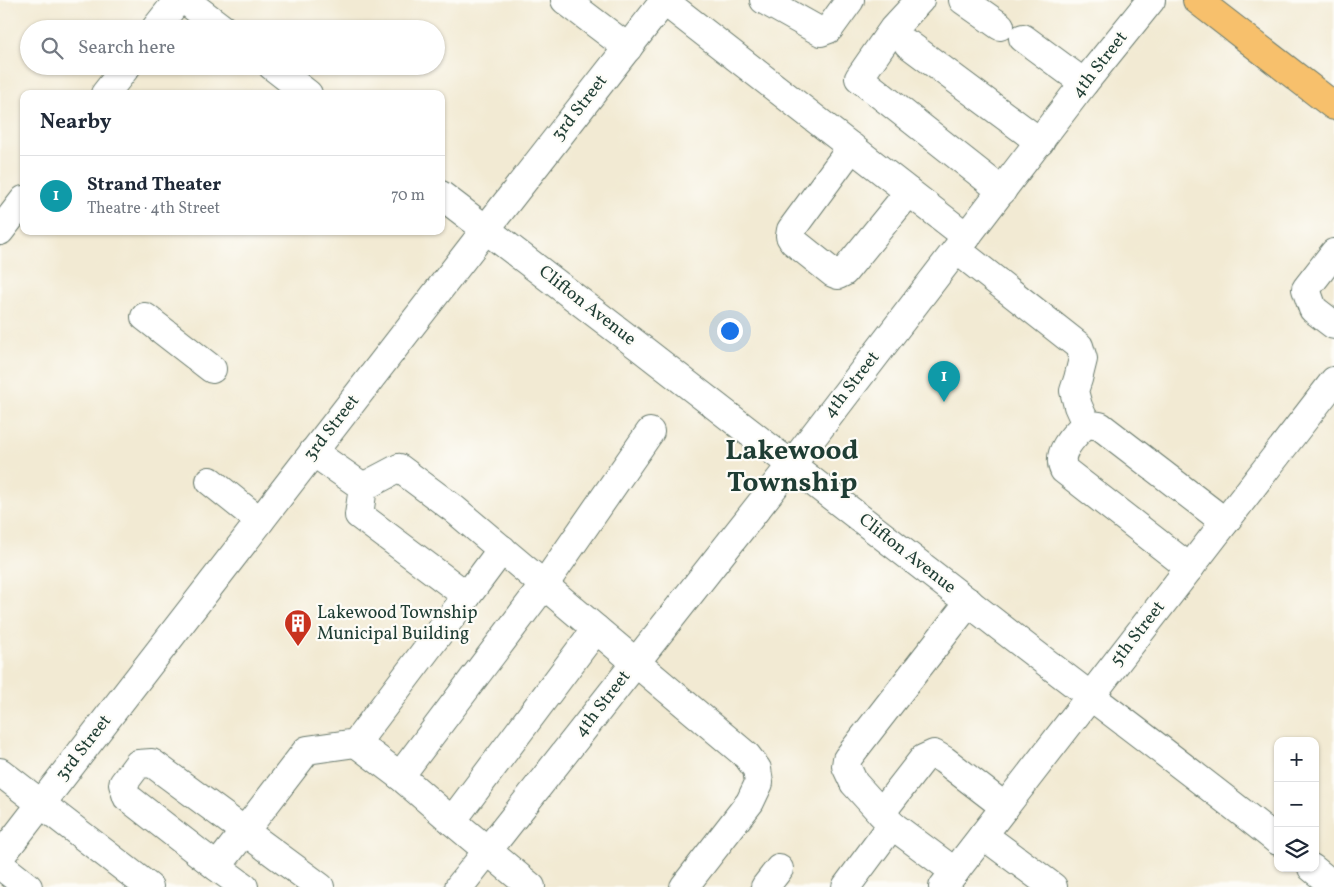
<!DOCTYPE html>
<html lang="en">
<head>
<meta charset="utf-8">
<style>
  body { margin:0; font-family:Vollkorn,serif; background:#f6f6f7; color:#1f2937 }
  .controls { position:absolute; right:15px; bottom:15px; display:grid; overflow:hidden; border-radius:10px; box-shadow:0 1px 4px #0004 }
  .controls button { width:45px; height:45px; display:grid; place-items:center; padding:0; border:0; border-bottom:1px solid #e0e1e3; background:#fff; color:#1f2937; font:25px sans-serif }
  .you { position:absolute; left:729px; top:330px; width:18px; height:18px; margin:-12px; border:4px solid #fff; border-radius:50%; background:#1a73e8; box-shadow:0 0 0 8px #1a73e833 }
  .badge { display:grid; place-items:center; width:32px; height:32px; border-radius:50%; background:#db2777; color:#fff; font-size:16px; font-weight:700 }
  .pin { position:absolute; translate:-50% -41px; filter:drop-shadow(0 1px 2px #0008) }
  .pin::after { content:''; position:absolute; top:26px; width:18px; height:15px; background:inherit; clip-path:polygon(0 0,100% 0,50% 100%) }
  .list { margin:0; padding:0; list-style:none }
  h2 { display:flex; justify-content:space-between; align-items:center; height:65px; margin:0; padding:0 20px; font-size:21px }
  h2 small { font-size:16px; font-weight:400; color:#747a83 }
  .list li { display:grid; grid-template-columns:32px 1fr auto; gap:15px; align-items:center; box-sizing:border-box; height:80px; padding:0 20px; border-top:1px solid #e0e1e3 }
  .list b { display:block; font-size:19px; white-space:nowrap }
  .list p { margin:0; font-size:16px; white-space:nowrap; color:#747a83 }
  .list em { font-size:16px; font-style:normal; color:#747a83 }
  .icon { flex:none; width:28px; height:28px; fill:none; stroke:currentColor; stroke-width:2; stroke-linecap:round; stroke-linejoin:round }
  .map { position:relative; flex:none; width:1334px; height:887px; overflow:hidden }
  .search { position:absolute; background:#fff; box-shadow:0 1px 4px #0004; left:20px; top:20px; width:425px; height:55px; display:flex; align-items:center; gap:12px; box-sizing:border-box; padding:0 18px; border-radius:28px; color:#747a83; font-size:19px }
  .panel { position:absolute; background:#fff; box-shadow:0 1px 4px #0004; left:20px; top:90px; width:425px; height:145px; border-radius:10px }
  .map>svg:first-child { display:block }
  .lines { fill:none; stroke-linecap:round; stroke-linejoin:round }
  .minor-casing { stroke:#697a6c; stroke-width:30 }
  .highway-casing { stroke:#697a6c; stroke-width:30 }
  .minor { stroke:#fff; stroke-width:28 }
  .highway { stroke:#f7c06c; stroke-width:28 }
  .labels { text-anchor:middle; dominant-baseline:central; stroke-width:4.5; stroke-linejoin:round; paint-order:stroke }
  .street-label { font-size:18px; fill:#1f3d34; stroke:#fdfcf7 }
  .poi-label { font-size:18px; fill:#1f3d34; stroke:#fdfcf7; text-anchor:start }
  .town-label { font-size:28px; font-weight:bold; fill:#1f3d34; stroke:#fdfcf7 }
</style>
</head>
<body>
<div class="map">
<svg width="1334" height="887" viewBox="0 0 1334 887">
  <rect width="100%" height="100%" fill="#fdfcf7"/>
  <filter id="ink" filterUnits="userSpaceOnUse"><feTurbulence type="fractalNoise" baseFrequency=".02" numOctaves="2"/><feDisplacementMap in="SourceGraphic" scale="10" xChannelSelector="R" yChannelSelector="G"/><feConvolveMatrix kernelMatrix="1 2 1 2 8 2 1 2 1" color-interpolation-filters="sRGB"/></filter>
  <filter id="wash" filterUnits="userSpaceOnUse"><feTurbulence type="fractalNoise" baseFrequency=".0096" numOctaves="4" result="noise"/><feDisplacementMap in="SourceGraphic" scale="20" xChannelSelector="R" yChannelSelector="G"/><feGaussianBlur stdDeviation="1.12" result="paint"/><feColorMatrix in="noise" values="0 0 0 0 0 0 0 0 0 0 0 0 0 0 0 0 0 1.4 0 .05"/><feComposite in="paint" operator="in"/></filter>
  <g filter="url(#wash)">
    <rect width="100%" height="100%" fill="#f2ead3"/>
  </g>
  <g filter="url(#ink)">
    <g class="lines">
      <g class="minor-casing">
        <g id="minor">
          <polyline points="185,0 223,29"/>
          <polyline points="565,0 628,48"/>
          <polyline points="764,0 821,32 829,29 850,0"/>
          <polyline points="920,0 893,29 859,78 1002,191"/>
          <polyline points="963,0 1000,26"/>
          <polyline points="664,1 967,237"/>
          <polyline points="155,29 178,0"/>
          <polyline points="1023,38 1084,83"/>
          <polyline points="908,44 1040,142"/>
          <polyline points="272,66 308,94"/>
          <polyline points="105,94 127,66"/>
          <polyline points="852,147 791,230 790,236 793,241 833,273 838,275 844,272 909,192"/>
          <path d="M441 195C634 342 826 491 1017 640 1104 707 1192 772 1278 841"/>
          <polyline points="0,231 24,200"/>
          <polyline points="957,250 1079,346 1083,359 1078,379 1074,391 1078,406 1086,424"/>
          <polyline points="1334,253 1306,289 1313,309 1334,325"/>
          <polyline points="145,317 212,369"/>
          <polyline points="313,452 363,487"/>
          <polyline points="210,481 260,521"/>
          <polyline points="363,487 399,468 454,509 596,629"/>
          <path d="M1190 568 1064 470C1063 468 1062 465 1062 462 1060 449 1077 432 1086 424L1100 426 1225 522"/>
          <polyline points="467,596 502,549"/>
          <polyline points="356,743 400,776 452,821"/>
          <polyline points="0,772 149,887"/>
          <polyline points="400,776 544,585 650,432"/>
          <polyline points="881,813 923,759 934,754 944,760 1005,807"/>
          <polyline points="892,825 854,783 846,766 847,759 969,602"/>
          <polyline points="983,835 1053,887"/>
          <polyline points="0,857 486,229 665,0"/>
          <polyline points="0,865 28,887"/>
          <polyline points="217,867 127,797 123,784 138,764 152,763 320,887"/>
          <polyline points="1312,868 1334,886"/>
          <polyline points="244,887 217,867 307,750 356,743 467,596 359,515 363,487"/>
          <polyline points="459,887 792,464 1084,83 1151,0"/>
          <polyline points="531,887 452,821 596,629 747,756 757,769 759,783 750,802 684,887"/>
          <polyline points="765,887 779,869"/>
          <polyline points="846,887 892,825 955,872"/>
          <polyline points="943,887 1334,381"/>
        </g>
      </g>
      <g class="highway-casing">
        <polyline id="highway" points="1197,0 1334,106"/>
      </g>
      <use href="#minor" class="minor"/>
      <use href="#highway" class="highway"/>
    </g>
  </g>
  <defs>
    <g id="building-pin" transform="scale(1.4375)"><path d="M0 17L-7.5 6A9.5 9.5 0 1 1 7.5 6Z" fill="#c8321e" stroke="#fdfcf7"/><path d="M-4-6H4V6H1V3H-1V6H-4ZM-2.5-4.3h1.7v1.8h-1.7ZM.8-4.3h1.7v1.8H.8ZM-2.5-1h1.7V.8h-1.7ZM.8-1h1.7V.8H.8Z" fill="#fff"/></g>
  </defs>
  <g fill-rule="evenodd">
    <use href="#building-pin" x="298" y="623"/>
  </g>
  <g class="labels">
    <g class="street-label">
      <text transform="translate(1100 65) rotate(-52)">4th Street</text>
      <text transform="translate(580 108) rotate(-52)">3rd Street</text>
      <text transform="translate(587 306) rotate(38)">Clifton Avenue</text>
      <text transform="translate(852 385) rotate(-52)">4th Street</text>
      <text transform="translate(332 428) rotate(-52)">3rd Street</text>
      <text transform="translate(907 554) rotate(38)">Clifton Avenue</text>
      <text transform="translate(1138 634) rotate(-52)">5th Street</text>
      <text transform="translate(603 704) rotate(-52)">4th Street</text>
      <text transform="translate(84 748) rotate(-52)">3rd Street</text>
    </g>
    <g class="poi-label">
      <text x="317" y="613">Lakewood Township<tspan x="317" dy="21">Municipal Building</tspan></text>
    </g>
    <g class="town-label">
      <text x="792" y="451">Lakewood<tspan x="792" dy="32">Township</tspan></text>
    </g>
  </g>
</svg>
<div class="controls">
<button>+</button>
<button>−</button>
<button><svg class="icon" aria-label="layers" viewBox="0 0 24 24"><path d="M12 4l9 5-9 5-9-5zM3 14l9 5 9-5"/></svg></button>
</div>
<div class="you"></div>
<div class="pin badge" style="left:944px;top:402px;background:#0f9aa8">1</div>
<div class="search"><svg class="icon" aria-label="search" viewBox="0 0 24 24"><circle cx="10" cy="10" r="6"/><path d="M15 15l6 6"/></svg>Search here</div>
<section class="panel">
<h2>Nearby<small></small></h2>
<ul class="list">
<li><span class="badge" style="background:#0f9aa8">1</span><div><b>Strand Theater</b><p>Theatre · 4th Street</p></div><em>70 m</em></li>
</ul>
</section>
</div>
</body>
</html>
